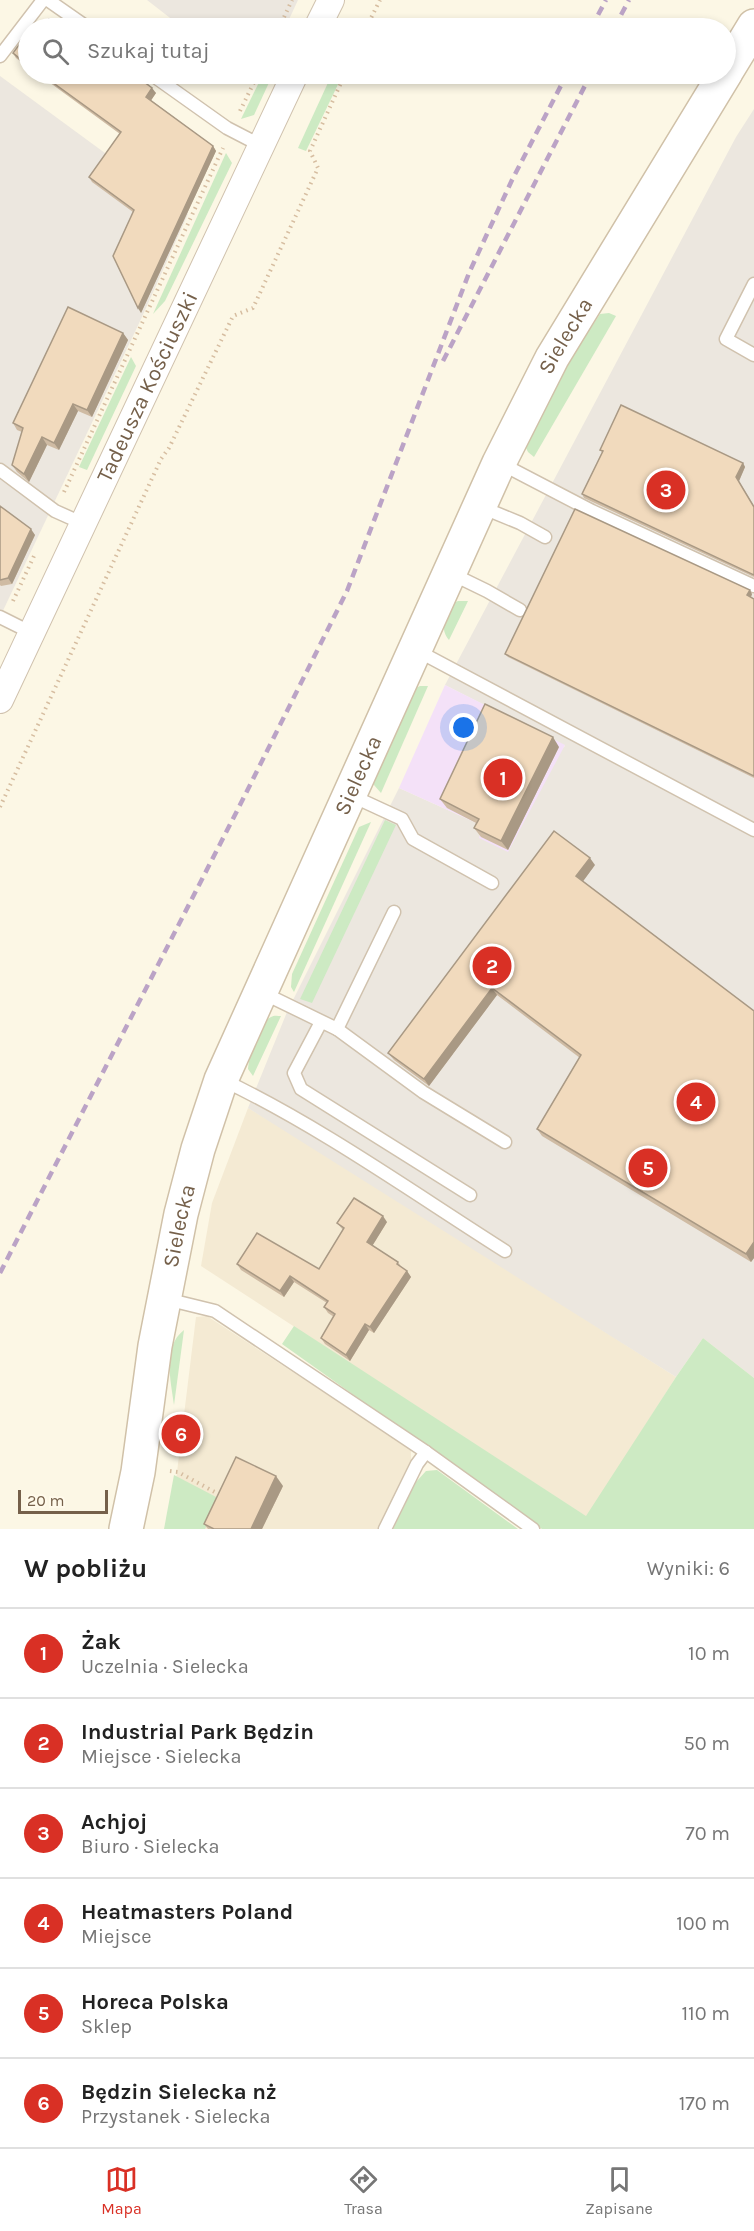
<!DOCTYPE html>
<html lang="pl">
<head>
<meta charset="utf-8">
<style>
  body { margin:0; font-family:Karla,sans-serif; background:#f6f6f6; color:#222 }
  .scale { position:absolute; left:18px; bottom:15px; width:90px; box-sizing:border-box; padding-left:6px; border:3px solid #75604a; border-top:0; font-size:16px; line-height:21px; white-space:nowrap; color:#75604a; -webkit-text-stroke:4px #fffaeb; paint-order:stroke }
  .you { position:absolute; left:464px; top:728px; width:21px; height:21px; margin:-15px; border:4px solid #fff; border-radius:50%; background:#1a73e8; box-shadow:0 0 0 9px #1a73e833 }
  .badge { display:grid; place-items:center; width:39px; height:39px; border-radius:50%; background:#d93025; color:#fff; font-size:20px; font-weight:700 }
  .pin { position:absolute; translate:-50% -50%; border:3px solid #fff; box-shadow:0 2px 6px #0006 }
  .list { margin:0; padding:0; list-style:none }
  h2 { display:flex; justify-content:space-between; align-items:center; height:78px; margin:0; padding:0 24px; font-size:26px }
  h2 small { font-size:20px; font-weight:400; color:#767676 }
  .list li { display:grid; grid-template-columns:39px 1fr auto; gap:18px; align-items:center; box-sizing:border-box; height:90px; padding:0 24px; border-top:2px solid #e0e0e0 }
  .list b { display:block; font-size:22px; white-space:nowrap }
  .list p { margin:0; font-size:20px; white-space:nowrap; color:#767676 }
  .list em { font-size:20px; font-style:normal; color:#767676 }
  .icon { flex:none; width:33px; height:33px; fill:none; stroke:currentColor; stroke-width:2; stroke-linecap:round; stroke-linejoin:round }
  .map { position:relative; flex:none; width:754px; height:1529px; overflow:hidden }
  .search { position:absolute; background:#fff; box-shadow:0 3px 9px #0003; left:18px; right:18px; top:18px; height:66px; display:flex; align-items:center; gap:15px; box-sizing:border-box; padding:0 21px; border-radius:33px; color:#767676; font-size:22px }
  .sheet { height:618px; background:#fff }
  nav { display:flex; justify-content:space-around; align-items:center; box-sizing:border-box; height:84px; border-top:2px solid #e0e0e0; background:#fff; font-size:16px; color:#767676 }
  nav a { display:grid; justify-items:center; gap:3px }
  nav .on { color:#d93025 }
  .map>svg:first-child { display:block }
  .residential { fill:#f4ead3 }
  .industrial { fill:#ece7df }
  .education { fill:#f4e1f8 }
  .green { fill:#cdeac3 }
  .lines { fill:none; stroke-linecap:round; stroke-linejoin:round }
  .lane-casing { stroke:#d0c2ae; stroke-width:15 }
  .street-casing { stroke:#d0c2ae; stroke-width:28 }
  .secondary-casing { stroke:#d0c1a8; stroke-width:36 }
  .path { stroke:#d6bda0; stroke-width:4; stroke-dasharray:1.5 4.5; stroke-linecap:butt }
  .lane { stroke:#fff; stroke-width:12 }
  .street { stroke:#fff; stroke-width:26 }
  .secondary { stroke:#fff; stroke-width:33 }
  .rail { stroke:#bba3c6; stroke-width:4.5; stroke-dasharray:9 6; stroke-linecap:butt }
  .wall { fill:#cfbba3 }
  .shaded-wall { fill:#a99984 }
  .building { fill:#f1dabd; stroke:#a99984; stroke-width:1.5 }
  .labels { text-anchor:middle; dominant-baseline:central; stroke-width:6; stroke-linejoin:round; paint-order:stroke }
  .street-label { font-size:22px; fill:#75604a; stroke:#fffaeb }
</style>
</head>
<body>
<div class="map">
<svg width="754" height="1529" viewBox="0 0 754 1529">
  <rect width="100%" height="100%" fill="#fcf7e5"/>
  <g class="residential">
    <polygon points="248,1108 330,1157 676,1377 587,1517 201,1266 212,1203"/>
    <polygon points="207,1316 411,1449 411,1462 378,1529 170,1529 196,1317"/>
  </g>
  <g class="industrial">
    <polygon points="147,0 298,0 285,28 183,28"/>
    <polygon points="0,76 188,214 141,319 0,617"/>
    <polygon points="754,109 754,1378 703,1338 676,1377 248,1108 287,1012 399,788 483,826 565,746 445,685 736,137"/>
  </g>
  <polygon class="education" points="445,685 565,745 508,852 479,838 483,826 399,788"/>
  <g class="green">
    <polygon points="263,74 273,74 254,115 241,119"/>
    <polygon points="332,74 343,74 306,151 298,148"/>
    <polygon points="226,153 232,163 165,301 153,314"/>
    <polygon points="609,313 616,316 534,457 528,452 525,446 559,376 600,314"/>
    <polygon points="131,357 136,366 87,470 79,467"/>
    <path d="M458 601H468L449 640C439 628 446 617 451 604Z"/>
    <polygon points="420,686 428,686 381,793 374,785 373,778 414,689"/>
    <polygon points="385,820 396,825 312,1003 300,999"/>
    <polygon points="371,822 294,992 291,987 292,974 359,827"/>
    <path d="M281 1016 253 1076 248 1069C249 1056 258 1022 271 1017 274 1015 278 1016 281 1016Z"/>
    <polygon points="294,1326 586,1516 676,1377 703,1338 754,1378 754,1529 542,1529 282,1344"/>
    <path d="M184 1330 174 1405C171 1381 162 1347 184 1330Z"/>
    <polygon points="437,1470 518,1529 393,1529 416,1482 426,1471"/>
    <polygon points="174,1475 220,1499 205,1529 164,1529"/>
  </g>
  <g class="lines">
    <g class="lane-casing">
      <g id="lane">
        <polyline points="48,0 88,28"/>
        <polyline points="0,56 43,0"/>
        <polyline points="151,74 227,128 260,145"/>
        <polyline points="754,284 726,339 754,355"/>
        <polyline points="500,463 592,511 754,586"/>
        <polyline points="0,470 55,511 84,524"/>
        <polyline points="481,507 520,523 545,537"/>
        <polyline points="450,573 487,591 520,610"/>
        <polyline points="0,617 32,633"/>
        <polyline points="416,650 754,830"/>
        <polyline points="350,795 402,819 413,839 492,883"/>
        <polyline points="261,992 337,1029 394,912"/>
        <polyline points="321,1022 294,1073 301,1089 470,1195"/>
        <polyline points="337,1029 423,1092 505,1142"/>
        <path d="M223 1080C321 1127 412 1192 505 1251"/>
        <polyline points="166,1299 215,1311 426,1452 533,1529"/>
        <polyline points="385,1529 417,1464 426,1452"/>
      </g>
    </g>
    <g class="street-casing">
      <g id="street">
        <polyline points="317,28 331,0"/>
        <path id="s1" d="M0 700 295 74"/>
      </g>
    </g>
    <g class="secondary-casing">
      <g id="secondary">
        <polyline points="726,72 754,26"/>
        <path id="s2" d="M126 1529 138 1472 155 1346 181 1214 198 1149 221 1080 499 463 552 358 725 74"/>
      </g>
    </g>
    <g class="path">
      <polyline points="279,28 292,0"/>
      <polyline points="366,28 380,0"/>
      <polyline points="240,111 258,74"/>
      <polyline points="64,492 223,148"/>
      <polyline points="13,601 34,556"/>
      <polyline points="0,807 161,459 169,448 233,316 253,308 318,168 310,151 345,74"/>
      <polyline points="170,1471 178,1472 222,1496"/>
    </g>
    <use href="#lane" class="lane"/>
    <use href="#street" class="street"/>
    <use href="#secondary" class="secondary"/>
    <g class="rail">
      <polyline points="591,28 606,0"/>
      <polyline points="614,28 629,0"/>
      <polyline points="443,361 591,74"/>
      <polyline points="0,1273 238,809 347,591 469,273 512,180 567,74"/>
    </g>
  </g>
  <g class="wall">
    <polygon points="28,36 28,67 16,58 13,53"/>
    <polygon points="38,74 123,74 131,79 156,93 151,100 213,146 216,151 141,313 133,212 92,182 89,177 120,134"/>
    <polygon points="123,333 128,340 92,417 78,411 59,450 47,445 29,482 17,472 12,465 22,432 17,430 13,423"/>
    <polygon points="600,450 743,463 745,467 739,481 754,506 754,577 584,498 582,494 602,452"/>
    <polygon points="0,506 35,535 12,584 1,586 0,585"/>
    <polygon points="752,594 751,597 754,599 754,778 508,657 505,654"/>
    <polygon points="559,747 508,850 481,837 474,828 476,823 447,808 440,799"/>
    <polygon points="595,865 583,881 754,1011 754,1258 751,1262 542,1136 537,1129 580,1058 497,995 429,1086 394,1060 388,1053"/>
    <polygon points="387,1222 372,1246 398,1262 402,1268 407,1271 411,1277 374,1333 369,1330 350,1361 325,1344 321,1338 334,1317 328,1313 324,1307 327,1303 294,1282 284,1297 241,1270 237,1264 319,1269 343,1230 337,1223"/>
    <polygon points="283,1486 262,1529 208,1529 204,1524"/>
  </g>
  <g class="shaded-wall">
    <polygon points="152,88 156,93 150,102 146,97"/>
    <polygon points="213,146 216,151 141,313 138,308"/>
    <polygon points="123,333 128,340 92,417 87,410"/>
    <polygon points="73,404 78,411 59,450 54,443"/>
    <polygon points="42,437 47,445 29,482 24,474"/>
    <polygon points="743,463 745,467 739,481 736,477"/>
    <polygon points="31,529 35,535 12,584 8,578"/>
    <polygon points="750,590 752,594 750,599 747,595"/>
    <polygon points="553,737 559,747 508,850 501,841"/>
    <polygon points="590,858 595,865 581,884 576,876"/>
    <polygon points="492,988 497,995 429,1086 424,1079"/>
    <polygon points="383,1216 387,1222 371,1248 367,1242"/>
    <polygon points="754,1242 754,1258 751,1262 746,1254"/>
    <polygon points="407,1271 411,1277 374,1333 370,1327"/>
    <polygon points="290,1276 294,1282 284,1297 280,1291"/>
    <polygon points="365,1324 369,1330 350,1361 346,1355"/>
    <polygon points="276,1476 283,1486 262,1529 251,1529"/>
  </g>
  <g class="building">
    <polygon points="49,19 62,28 43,28"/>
    <polygon points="27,34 28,36 28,65 13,53"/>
    <polygon points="41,74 123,74 131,79 135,75 152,88 146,97 213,146 138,308 113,256 134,210 89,177 121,132"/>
    <polygon points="68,307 123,333 87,410 73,404 54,443 42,437 24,474 12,465 23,428 13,423"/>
    <polygon points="621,405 743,463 736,477 754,507 754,575 582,494 603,451 600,450"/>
    <polygon points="0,506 31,529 8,578 0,580"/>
    <polygon points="575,509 750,590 747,595 754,599 754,776 505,654"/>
    <polygon points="485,704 553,737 501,841 474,828 479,819 440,799"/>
    <polygon points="554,831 590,858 576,876 754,1011 754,1242 746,1254 537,1129 581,1055 492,988 424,1079 388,1053"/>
    <polygon points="354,1198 383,1216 367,1242 398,1262 397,1264 407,1271 370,1327 365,1324 346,1355 321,1338 335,1314 324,1307 328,1301 290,1276 280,1291 237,1264 257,1233 319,1269 344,1228 337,1223"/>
    <polygon points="236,1457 276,1476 251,1529 214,1529 204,1524"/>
  </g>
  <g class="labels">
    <g class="street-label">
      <text stroke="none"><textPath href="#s2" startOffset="1280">Sielecka</textPath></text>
      <text stroke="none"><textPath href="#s1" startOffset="346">Tadeusza Kościuszki</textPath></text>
      <text stroke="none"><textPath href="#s2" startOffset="794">Sielecka</textPath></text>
      <text stroke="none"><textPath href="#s2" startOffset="308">Sielecka</textPath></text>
    </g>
  </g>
</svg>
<div class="scale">20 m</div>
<div class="you"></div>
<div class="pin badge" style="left:503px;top:778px">1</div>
<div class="pin badge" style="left:492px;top:966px">2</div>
<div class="pin badge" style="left:666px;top:490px">3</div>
<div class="pin badge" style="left:696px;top:1102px">4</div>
<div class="pin badge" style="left:648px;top:1168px">5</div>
<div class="pin badge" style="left:181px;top:1434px">6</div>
<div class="search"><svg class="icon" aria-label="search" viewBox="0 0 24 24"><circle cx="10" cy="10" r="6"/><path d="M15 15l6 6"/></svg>Szukaj tutaj</div>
</div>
<section class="sheet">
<h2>W pobliżu<small>Wyniki: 6</small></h2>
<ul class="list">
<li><span class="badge">1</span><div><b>Żak</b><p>Uczelnia · Sielecka</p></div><em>10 m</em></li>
<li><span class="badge">2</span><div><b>Industrial Park Będzin</b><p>Miejsce · Sielecka</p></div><em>50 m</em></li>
<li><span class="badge">3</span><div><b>Achjoj</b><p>Biuro · Sielecka</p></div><em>70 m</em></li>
<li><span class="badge">4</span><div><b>Heatmasters Poland</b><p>Miejsce</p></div><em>100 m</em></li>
<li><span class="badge">5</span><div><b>Horeca Polska</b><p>Sklep</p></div><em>110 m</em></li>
<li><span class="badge">6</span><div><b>Będzin Sielecka nż</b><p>Przystanek · Sielecka</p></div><em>170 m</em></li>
</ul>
</section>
<nav>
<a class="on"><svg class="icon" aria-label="map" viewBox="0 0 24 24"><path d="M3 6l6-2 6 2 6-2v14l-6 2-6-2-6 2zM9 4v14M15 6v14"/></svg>Mapa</a>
<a><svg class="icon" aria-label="directions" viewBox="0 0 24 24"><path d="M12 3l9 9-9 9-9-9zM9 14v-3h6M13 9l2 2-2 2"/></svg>Trasa</a>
<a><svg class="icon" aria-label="saved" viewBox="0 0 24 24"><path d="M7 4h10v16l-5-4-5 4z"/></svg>Zapisane</a>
</nav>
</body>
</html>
